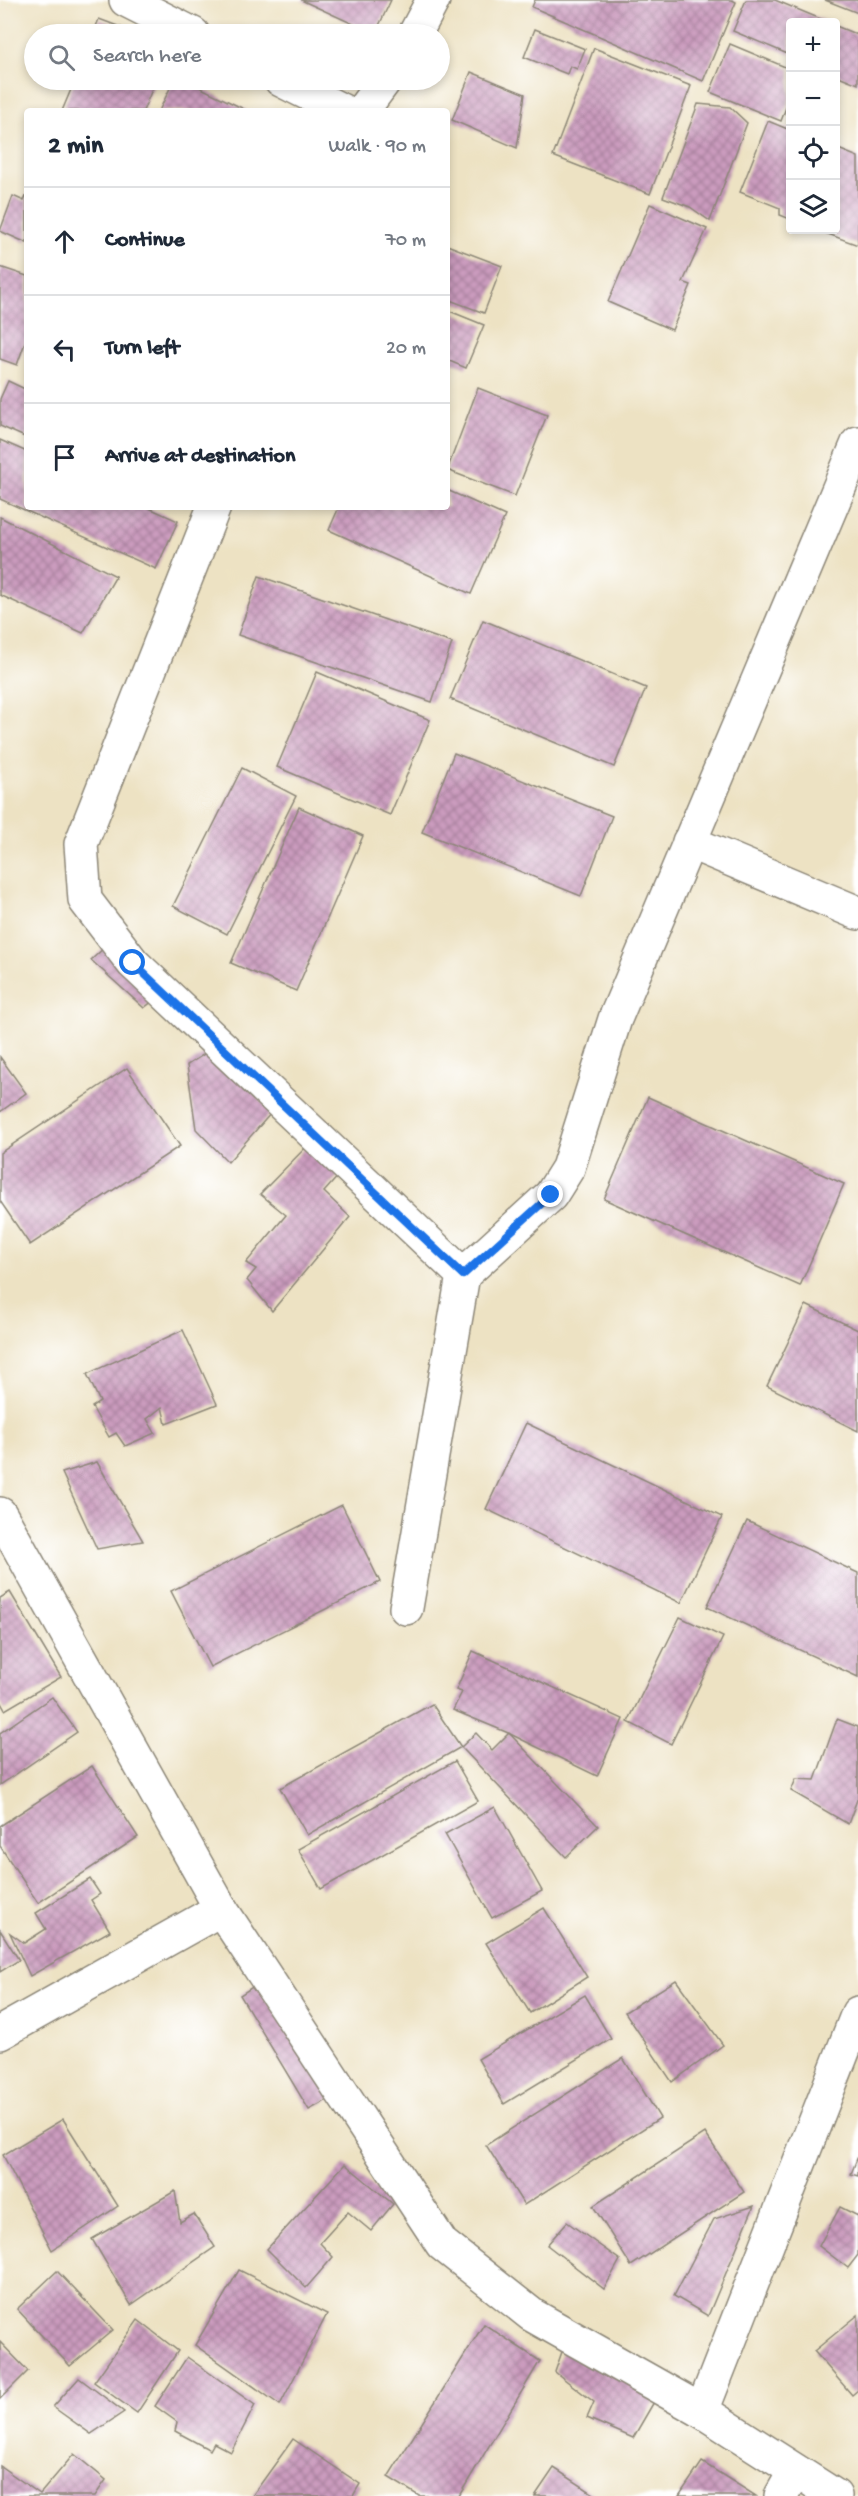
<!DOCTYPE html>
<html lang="en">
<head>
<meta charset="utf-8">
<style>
  body { margin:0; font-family:"Gochi Hand",sans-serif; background:#f2f2f3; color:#1f2937 }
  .controls { position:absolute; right:18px; top:18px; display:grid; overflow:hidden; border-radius:6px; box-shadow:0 3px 9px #0003 }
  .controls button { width:54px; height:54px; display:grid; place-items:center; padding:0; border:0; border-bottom:2px solid #e0e1e3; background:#fff; color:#1f2937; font:30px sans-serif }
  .stop { position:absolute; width:18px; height:18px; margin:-14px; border:4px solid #1a73e8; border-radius:50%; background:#fff }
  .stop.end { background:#1a73e8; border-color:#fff; box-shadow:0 2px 6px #0008 }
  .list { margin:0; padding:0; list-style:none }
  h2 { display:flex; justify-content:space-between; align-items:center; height:78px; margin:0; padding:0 24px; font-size:26px }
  h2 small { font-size:20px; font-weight:400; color:#747a83 }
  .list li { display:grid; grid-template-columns:39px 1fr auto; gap:18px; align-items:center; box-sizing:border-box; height:108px; padding:0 24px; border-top:2px solid #e0e1e3 }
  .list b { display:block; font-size:22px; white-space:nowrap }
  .list em { font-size:20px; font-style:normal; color:#747a83 }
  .icon { flex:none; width:33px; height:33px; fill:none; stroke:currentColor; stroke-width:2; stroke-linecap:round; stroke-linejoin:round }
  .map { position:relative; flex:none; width:858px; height:2496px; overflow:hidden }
  .search { position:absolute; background:#fff; box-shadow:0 3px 9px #0003; left:24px; top:24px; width:426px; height:66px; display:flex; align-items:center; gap:15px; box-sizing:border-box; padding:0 21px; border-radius:33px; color:#747a83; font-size:22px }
  .panel { position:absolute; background:#fff; box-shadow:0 3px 9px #0003; left:24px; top:108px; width:426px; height:402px; border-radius:6px }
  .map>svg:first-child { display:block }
  .building { fill:url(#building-cross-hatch) }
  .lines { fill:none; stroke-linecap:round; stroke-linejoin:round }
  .street-casing { stroke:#8c8677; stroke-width:36 }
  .street { stroke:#fff; stroke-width:33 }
  .route { stroke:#1a73e8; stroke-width:8 }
</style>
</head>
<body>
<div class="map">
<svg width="858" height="2496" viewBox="0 0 858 2496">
  <defs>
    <pattern id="building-cross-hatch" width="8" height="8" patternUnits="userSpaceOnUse" patternTransform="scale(1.5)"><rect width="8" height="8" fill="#cb9bbe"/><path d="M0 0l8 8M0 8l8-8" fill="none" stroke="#a57f9b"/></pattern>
  </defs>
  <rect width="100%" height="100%" fill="#fff"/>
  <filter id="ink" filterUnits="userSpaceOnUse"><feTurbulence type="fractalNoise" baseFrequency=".0167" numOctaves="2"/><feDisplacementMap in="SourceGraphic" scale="12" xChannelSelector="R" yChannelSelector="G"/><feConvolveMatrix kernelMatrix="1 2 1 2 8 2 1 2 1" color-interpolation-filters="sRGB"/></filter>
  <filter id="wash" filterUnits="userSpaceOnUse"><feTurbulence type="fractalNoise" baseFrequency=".008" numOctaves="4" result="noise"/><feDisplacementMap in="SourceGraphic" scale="24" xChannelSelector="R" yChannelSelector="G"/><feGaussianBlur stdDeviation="1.35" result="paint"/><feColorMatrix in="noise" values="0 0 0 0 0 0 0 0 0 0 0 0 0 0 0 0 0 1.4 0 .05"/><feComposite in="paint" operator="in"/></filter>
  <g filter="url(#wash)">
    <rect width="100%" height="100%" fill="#ede2c3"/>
    <g id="blocks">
      <g class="building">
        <polygon points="301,0 391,0 375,34"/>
        <polygon points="535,0 732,0 736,2 703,81 532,7"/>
        <polygon points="746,0 775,0 828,22 790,22 790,55 733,31"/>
        <polygon points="825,0 858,0 858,13"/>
        <polygon points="99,19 139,34 93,34"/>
        <polygon points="836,26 858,35 858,84 836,75"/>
        <polygon points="535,29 585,49 577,69 570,66 567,74 524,57"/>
        <polygon points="730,44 790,69 790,97 781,121 710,92"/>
        <polygon points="594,48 691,86 650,194 553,156"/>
        <polygon points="471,72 525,94 517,148 452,120"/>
        <polygon points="75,80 156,80 143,111 62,111"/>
        <polygon points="174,80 185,80 248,111 159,111"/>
        <polygon points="698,104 730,107 747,123 710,221 690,207 663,197"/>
        <polygon points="768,121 790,130 790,219 780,215 780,208 740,192"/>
        <polygon points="836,148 858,157 858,245 817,230 836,230"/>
        <polygon points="27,194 27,243 0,231 13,196 24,201"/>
        <polygon points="650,204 707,229 683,282 691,285 672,330 608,302"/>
        <polygon points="447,245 502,266 484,313 447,299"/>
        <polygon points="0,267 27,276 27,337 17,365 0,359"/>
        <polygon points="447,310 484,325 466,368 447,360"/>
        <polygon points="8,381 27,390 27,438 0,426 0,399"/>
        <polygon points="478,388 547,415 515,496 447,470"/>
        <polygon points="0,440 27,452 27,507 147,507 178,521 156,569 0,499"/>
        <polygon points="447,490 505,516 471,594 329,530 339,507 447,507"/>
        <polygon points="0,517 116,576 83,633 0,595"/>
        <polygon points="259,576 452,643 432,702 238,635"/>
        <polygon points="483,620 646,688 614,767 450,699"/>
        <polygon points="317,672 430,720 390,815 277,767"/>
        <polygon points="454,753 612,816 581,896 422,832"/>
        <polygon points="242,768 296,796 227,934 173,906"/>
        <polygon points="299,807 363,836 296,991 231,963"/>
        <polygon points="104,948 173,985 144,1008 91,960"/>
        <polygon points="212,1049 272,1112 228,1162 196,1129 187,1065"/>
        <polygon points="0,1057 26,1093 0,1112"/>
        <polygon points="127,1068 180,1146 30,1245 0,1201 0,1153"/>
        <polygon points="648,1097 844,1184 800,1286 604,1199"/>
        <polygon points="311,1142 340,1174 324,1192 350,1217 272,1311 247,1280 256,1269 246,1263 286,1215 260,1194"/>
        <polygon points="806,1305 858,1330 858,1431 767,1386"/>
        <polygon points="183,1330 217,1404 166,1424 162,1407 147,1419 155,1433 125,1446 116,1433 109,1437 92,1407 100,1402 87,1374"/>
        <polygon points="526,1423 722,1517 681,1603 486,1509"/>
        <polygon points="97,1462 143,1541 97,1549 62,1473"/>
        <polygon points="342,1505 380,1582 210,1667 171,1591"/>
        <polygon points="747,1521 858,1573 858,1677 707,1607"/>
        <polygon points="10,1592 61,1677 5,1710 0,1701 0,1598"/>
        <polygon points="680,1617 723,1637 671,1744 628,1722"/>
        <polygon points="473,1651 623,1719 597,1776 506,1732 453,1710 462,1692 456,1690"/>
        <polygon points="52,1697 77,1732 0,1785 0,1733"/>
        <polygon points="432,1704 461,1747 476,1733 492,1750 509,1733 598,1826 566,1857 461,1747 307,1835 280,1788"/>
        <polygon points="837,1719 858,1727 858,1797 848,1824 791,1791 796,1779 815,1780"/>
        <polygon points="455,1761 478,1801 321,1889 298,1849"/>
        <polygon points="92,1766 138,1837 38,1903 0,1846 0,1826"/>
        <polygon points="495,1807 542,1891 492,1918 445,1834"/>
        <polygon points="90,1879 100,1894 91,1900 110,1931 30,1976 10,1933 24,1943 46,1929 36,1913"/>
        <polygon points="544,1908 587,1977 530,2013 486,1943"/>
        <polygon points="0,1930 19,1960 0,1972"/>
        <polygon points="676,1980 723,2045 672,2082 625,2012"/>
        <polygon points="257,1984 333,2097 309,2110 240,1995"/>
        <polygon points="585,1995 611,2039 504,2104 478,2059"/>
        <polygon points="623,2058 660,2118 524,2205 486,2145"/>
        <polygon points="63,2119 118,2206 52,2250 3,2155"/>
        <polygon points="705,2133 744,2192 631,2266 593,2206"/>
        <polygon points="858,2156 858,2176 851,2174"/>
        <polygon points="345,2164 393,2204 371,2231 348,2212 320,2243 333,2257 306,2288 267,2249"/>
        <polygon points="175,2191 180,2222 194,2214 215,2247 131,2305 92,2239"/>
        <polygon points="754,2206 708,2316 674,2296 714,2219"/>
        <polygon points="840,2207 858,2216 858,2255 848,2268 819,2246"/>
        <polygon points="567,2222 620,2260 604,2289 547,2245"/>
        <polygon points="239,2270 327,2314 280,2405 195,2345"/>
        <polygon points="57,2271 113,2330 70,2366 17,2309"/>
        <polygon points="858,2315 858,2390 852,2395 814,2351"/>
        <polygon points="138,2320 178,2351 137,2413 94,2382"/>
        <polygon points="484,2324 540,2361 459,2496 419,2496 388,2477"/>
        <polygon points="0,2342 28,2371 0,2399"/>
        <polygon points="565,2343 658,2395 633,2438 587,2418 594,2402 555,2372"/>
        <polygon points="187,2357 255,2405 231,2452 214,2443 210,2450 175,2431 177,2422 155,2406"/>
        <polygon points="79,2378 124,2412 91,2434 53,2407"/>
        <polygon points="293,2439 360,2484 353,2496 252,2496"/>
        <polygon points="74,2454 106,2480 95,2496 0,2496 0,2466 40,2494"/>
        <polygon points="702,2462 756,2496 679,2496"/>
        <polygon points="554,2468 597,2496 535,2496"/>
      </g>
    </g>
  </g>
  <g filter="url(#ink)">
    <use href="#blocks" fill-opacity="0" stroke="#8c8677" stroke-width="1.5"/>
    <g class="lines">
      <g class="street-casing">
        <g id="street">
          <polyline points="126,0 193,34"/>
          <polyline points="415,34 433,0"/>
          <polyline points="281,80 343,111"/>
          <polyline points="362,111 385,80"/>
          <polyline points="214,507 81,844 85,900 133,963 463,1275 406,1608"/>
          <polyline points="689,842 858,913"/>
          <polyline points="463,1275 551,1195 568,1168 615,1019 858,443"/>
          <polyline points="0,1514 221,1909 442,2244 532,2315 702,2411 835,2496"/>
          <polyline points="0,2033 221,1909"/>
          <polyline points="702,2411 858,2013"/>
          <polyline points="781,2496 795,2471"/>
        </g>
      </g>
      <use href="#street" class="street"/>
    </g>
  </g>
  <g class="lines" filter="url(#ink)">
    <polyline class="route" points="133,963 463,1275 551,1195"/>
  </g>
</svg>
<div class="controls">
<button>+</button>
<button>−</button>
<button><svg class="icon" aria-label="locate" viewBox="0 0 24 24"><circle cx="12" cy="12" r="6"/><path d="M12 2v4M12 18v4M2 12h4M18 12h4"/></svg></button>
<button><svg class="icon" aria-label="layers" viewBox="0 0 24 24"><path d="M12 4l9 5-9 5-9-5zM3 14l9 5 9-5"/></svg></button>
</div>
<div class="stop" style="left:133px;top:963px"></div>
<div class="stop end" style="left:551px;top:1195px"></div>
<div class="search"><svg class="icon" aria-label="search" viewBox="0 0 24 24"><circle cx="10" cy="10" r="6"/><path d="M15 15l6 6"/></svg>Search here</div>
<section class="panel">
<h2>2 min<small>Walk · 90 m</small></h2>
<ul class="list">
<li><svg class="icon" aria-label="ahead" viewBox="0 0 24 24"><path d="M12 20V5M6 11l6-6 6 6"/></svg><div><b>Continue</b></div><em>70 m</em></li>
<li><svg class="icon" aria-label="left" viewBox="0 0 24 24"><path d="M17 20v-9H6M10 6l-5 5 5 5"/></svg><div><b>Turn left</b></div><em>20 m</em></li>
<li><svg class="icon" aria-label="arrive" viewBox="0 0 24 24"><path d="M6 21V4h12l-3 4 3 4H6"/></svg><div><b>Arrive at destination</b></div></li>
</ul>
</section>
</div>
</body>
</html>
